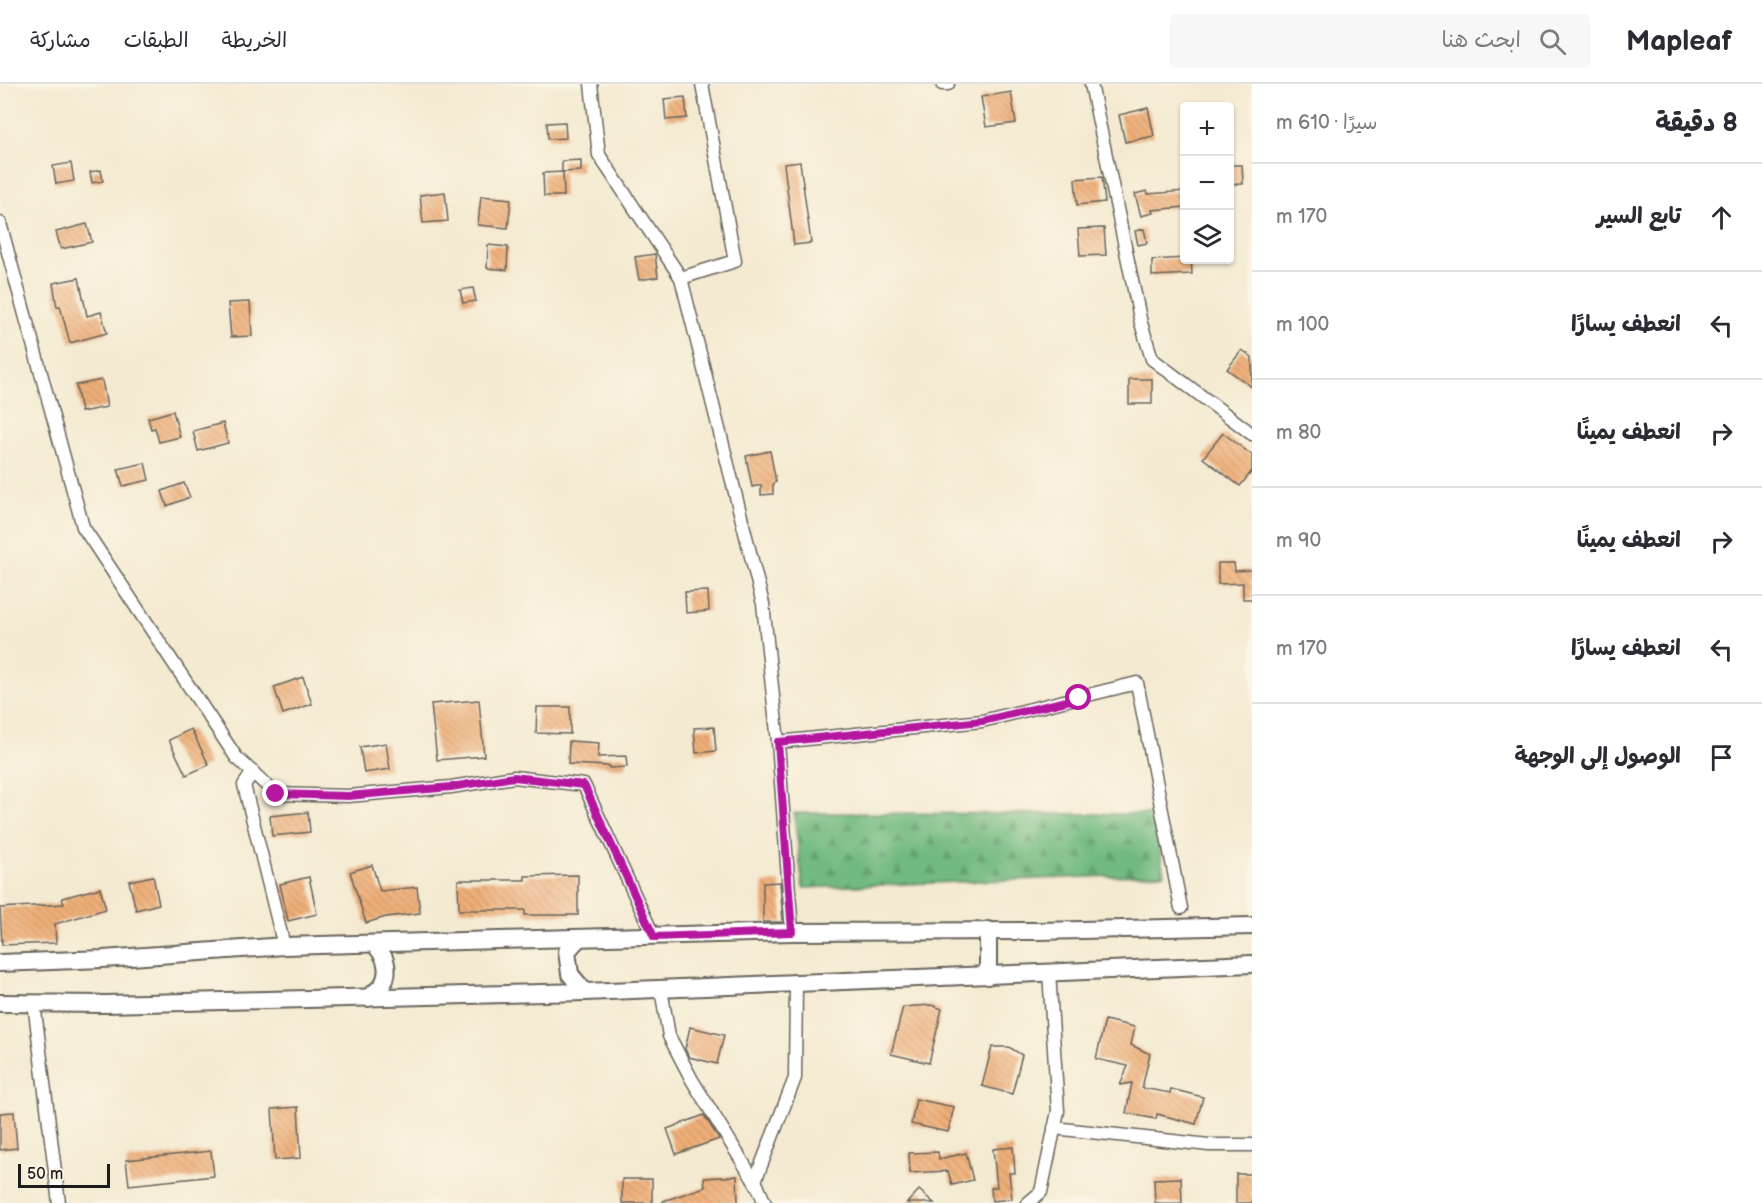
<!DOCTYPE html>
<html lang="ar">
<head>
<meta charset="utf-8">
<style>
  body { margin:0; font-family:"Balsamiq Sans","Playpen Sans Arabic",sans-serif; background:#f7f7f7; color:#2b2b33; direction:rtl }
  .controls { position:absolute; right:18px; top:18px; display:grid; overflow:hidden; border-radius:6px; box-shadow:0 2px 4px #0004 }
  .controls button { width:54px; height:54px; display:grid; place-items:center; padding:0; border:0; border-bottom:2px solid #e1e1e2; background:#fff; color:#2b2b33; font:30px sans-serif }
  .scale { position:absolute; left:18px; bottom:15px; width:92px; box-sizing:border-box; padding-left:6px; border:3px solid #1c1c1c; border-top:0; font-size:16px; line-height:21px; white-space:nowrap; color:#1c1c1c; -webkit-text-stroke:4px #fcf5e5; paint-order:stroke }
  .stop { position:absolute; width:18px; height:18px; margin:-14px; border:4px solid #b5179e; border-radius:50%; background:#fff }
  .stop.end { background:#b5179e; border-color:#fff; box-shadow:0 2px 6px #0008 }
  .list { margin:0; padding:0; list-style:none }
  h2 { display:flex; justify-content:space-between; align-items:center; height:78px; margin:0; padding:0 24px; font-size:26px }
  h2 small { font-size:20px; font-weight:400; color:#7c7c81 }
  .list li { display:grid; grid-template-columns:39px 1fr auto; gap:18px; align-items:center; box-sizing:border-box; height:108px; padding:0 24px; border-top:2px solid #e1e1e2 }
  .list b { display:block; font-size:22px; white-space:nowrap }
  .list em { font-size:20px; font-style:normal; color:#7c7c81 }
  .icon { flex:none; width:33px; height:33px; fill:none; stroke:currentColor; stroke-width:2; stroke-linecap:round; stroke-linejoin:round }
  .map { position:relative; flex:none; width:1252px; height:1119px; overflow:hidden; direction:ltr }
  header { display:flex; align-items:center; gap:36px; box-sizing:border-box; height:84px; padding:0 30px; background:#fff; border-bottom:2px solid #e1e1e2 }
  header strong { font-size:28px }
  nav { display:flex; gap:33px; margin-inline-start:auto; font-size:21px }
  .search { width:420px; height:54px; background:#f7f7f7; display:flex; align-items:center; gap:15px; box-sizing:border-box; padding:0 21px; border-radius:6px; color:#7c7c81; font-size:22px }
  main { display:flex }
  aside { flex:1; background:#fff }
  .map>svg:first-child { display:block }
  .forest { fill:url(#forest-firs); stroke:#476b4e; stroke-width:1.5 }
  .building { fill:url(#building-back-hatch) }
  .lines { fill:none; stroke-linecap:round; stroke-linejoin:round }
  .street-casing { stroke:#68645b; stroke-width:15 }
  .secondary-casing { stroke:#68645b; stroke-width:20 }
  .street { stroke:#fff; stroke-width:12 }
  .secondary { stroke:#fff; stroke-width:16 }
  .route { stroke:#b5179e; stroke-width:8 }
</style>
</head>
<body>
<header>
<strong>Mapleaf</strong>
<div class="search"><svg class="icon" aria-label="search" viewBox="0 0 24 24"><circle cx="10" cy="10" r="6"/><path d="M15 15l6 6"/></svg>ابحث هنا</div>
<nav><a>الخريطة</a><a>الطبقات</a><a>مشاركة</a></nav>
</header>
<main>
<aside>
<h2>8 دقيقة<small>سيرًا · 610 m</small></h2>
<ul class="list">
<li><svg class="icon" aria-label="ahead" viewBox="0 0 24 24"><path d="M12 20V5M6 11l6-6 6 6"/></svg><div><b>تابع السير</b></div><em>170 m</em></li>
<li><svg class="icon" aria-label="left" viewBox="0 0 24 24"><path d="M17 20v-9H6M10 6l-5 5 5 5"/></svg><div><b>انعطف يسارًا</b></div><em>100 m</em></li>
<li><svg class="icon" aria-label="right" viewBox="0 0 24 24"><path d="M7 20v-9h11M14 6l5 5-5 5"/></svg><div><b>انعطف يمينًا</b></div><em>80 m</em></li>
<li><svg class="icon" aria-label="right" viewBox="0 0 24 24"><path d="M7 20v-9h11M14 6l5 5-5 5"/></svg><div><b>انعطف يمينًا</b></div><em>90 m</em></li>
<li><svg class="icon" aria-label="left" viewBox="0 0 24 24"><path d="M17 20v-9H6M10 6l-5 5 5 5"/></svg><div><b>انعطف يسارًا</b></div><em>170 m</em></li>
<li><svg class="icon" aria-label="arrive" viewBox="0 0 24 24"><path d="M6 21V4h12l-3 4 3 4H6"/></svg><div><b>الوصول إلى الوجهة</b></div></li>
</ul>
</aside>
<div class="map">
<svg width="1252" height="1119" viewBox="0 0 1252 1119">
  <defs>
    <pattern id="forest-firs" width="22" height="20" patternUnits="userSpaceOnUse" patternTransform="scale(1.5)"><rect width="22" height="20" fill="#72ba80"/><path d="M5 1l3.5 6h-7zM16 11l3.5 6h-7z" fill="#629f6e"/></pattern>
    <pattern id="building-back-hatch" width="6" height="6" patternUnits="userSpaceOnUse" patternTransform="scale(1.5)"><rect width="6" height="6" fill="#efaf78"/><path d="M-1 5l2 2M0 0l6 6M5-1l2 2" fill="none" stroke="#cc9667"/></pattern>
  </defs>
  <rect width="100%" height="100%" fill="#fcf5e5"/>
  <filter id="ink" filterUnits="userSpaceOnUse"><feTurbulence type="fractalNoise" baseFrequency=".0167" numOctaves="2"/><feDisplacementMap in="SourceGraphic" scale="12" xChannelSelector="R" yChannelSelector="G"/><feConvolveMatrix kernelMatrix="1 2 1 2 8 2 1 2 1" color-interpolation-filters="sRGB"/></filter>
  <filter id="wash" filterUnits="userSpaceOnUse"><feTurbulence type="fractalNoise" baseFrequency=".008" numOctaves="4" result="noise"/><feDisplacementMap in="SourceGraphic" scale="24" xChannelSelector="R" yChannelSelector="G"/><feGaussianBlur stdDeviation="1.35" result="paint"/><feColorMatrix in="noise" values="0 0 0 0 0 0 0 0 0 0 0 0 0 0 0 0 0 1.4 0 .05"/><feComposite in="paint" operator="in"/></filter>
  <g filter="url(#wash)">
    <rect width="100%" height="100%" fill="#f4ead1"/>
    <polygon class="forest" points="794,729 1154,730 1164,790 803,804"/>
    <g id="blocks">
      <g class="building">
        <polygon points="1011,8 1016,39 986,43 981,13"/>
        <polygon points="685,13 687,34 666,36 664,15"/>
        <polygon points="1148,24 1154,52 1125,58 1119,31"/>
        <polygon points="565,38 566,54 548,55 547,39"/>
        <polygon points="581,76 581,87 562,88 562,77"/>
        <polygon points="800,78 811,159 794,161 784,80"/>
        <polygon points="71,79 74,97 56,100 53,82"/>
        <polygon points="1230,81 1242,81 1243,100 1230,100"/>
        <polygon points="101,86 103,97 92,99 90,88"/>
        <polygon points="563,88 564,112 544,112 543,89"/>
        <polygon points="1102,93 1105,118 1077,121 1075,95"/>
        <polygon points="1147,107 1148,110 1185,107 1185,123 1152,126 1153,129 1141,132 1135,110"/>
        <polygon points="445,108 448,137 423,139 420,111"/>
        <polygon points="481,112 511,115 508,144 478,141"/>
        <polygon points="87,140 92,158 61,165 56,148"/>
        <polygon points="1104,144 1106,171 1080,172 1078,145"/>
        <polygon points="1144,145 1147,159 1138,161 1135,147"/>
        <polygon points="488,161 508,163 507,186 487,184"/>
        <polygon points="655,170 658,193 639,196 635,173"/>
        <polygon points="1185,174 1191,176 1192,190 1152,192 1152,176"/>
        <polygon points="79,194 87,232 101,228 107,249 70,259 60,222 57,223 53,199"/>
        <polygon points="473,204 476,217 463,219 460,206"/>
        <polygon points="250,218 252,252 231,253 228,219"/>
        <polygon points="1242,266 1252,273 1252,303 1227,285"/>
        <rect x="1129" y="295" width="23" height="25"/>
        <polygon points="102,296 107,323 81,328 76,301"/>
        <polygon points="173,327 180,353 159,358 155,344 151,345 148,334"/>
        <polygon points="223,339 228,359 198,367 193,347"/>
        <polygon points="1223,349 1252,371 1252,387 1240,402 1203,374"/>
        <polygon points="770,367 776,398 773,399 773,410 761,411 761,401 752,403 746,372"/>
        <polygon points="145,379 149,396 123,402 118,385"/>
        <polygon points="184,399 190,413 167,422 162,407"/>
        <polygon points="1218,479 1234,479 1235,487 1252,486 1252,515 1243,515 1243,499 1218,500"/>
        <polygon points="708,507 709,527 686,529 685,508"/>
        <polygon points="303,593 312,620 283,630 274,603"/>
        <polygon points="479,616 484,672 437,676 431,620"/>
        <polygon points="537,623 570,623 570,650 536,649"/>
        <polygon points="714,643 716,667 696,669 694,644"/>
        <polygon points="191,645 209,681 186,691 169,656"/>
        <polygon points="569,657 599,659 598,673 626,672 627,683 609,684 609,682 568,680"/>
        <polygon points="386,659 390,685 364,689 360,663"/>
        <polygon points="308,728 310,748 272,752 270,732"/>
        <polygon points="372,781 380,807 417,803 420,829 386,833 366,839 350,788"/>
        <polygon points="578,791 578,831 525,831 525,826 459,826 458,796 525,796 525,792"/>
        <polygon points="153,792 159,820 136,826 129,797"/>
        <polygon points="309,793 317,830 288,837 280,800"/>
        <polygon points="780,798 783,838 763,838 763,799"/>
        <polygon points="100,804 106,825 55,840 56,859 2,861 0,824 64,820 62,814"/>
        <polygon points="931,921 942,925 929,979 891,970 903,923"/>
        <polygon points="1105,936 1135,943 1131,961 1150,970 1142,1004 1170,1009 1171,1005 1203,1013 1196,1040 1157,1030 1156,1035 1126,1029 1132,999 1120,1001 1128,982 1096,975"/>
        <polygon points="690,943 724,951 717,980 689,973 685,965"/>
        <polygon points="992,963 1009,963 1022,971 1012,1010 982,1002"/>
        <polygon points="916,1015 954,1023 948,1048 911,1040"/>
        <polygon points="298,1023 301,1074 275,1076 272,1025"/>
        <polygon points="14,1028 17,1064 0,1066 0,1029"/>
        <polygon points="704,1031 719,1055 676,1070 667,1045"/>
        <polygon points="1013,1063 1015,1089 1009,1089 1012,1115 992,1117 991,1104 997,1103 993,1065"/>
        <polygon points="211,1067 214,1092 129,1101 126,1076"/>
        <polygon points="938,1068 939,1075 966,1069 973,1096 952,1101 948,1087 910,1089 909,1069"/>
        <rect x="1236" y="1090" width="16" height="29"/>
        <polygon points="737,1092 738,1119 663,1119 663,1117 705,1103 704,1094"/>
        <polygon points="1181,1094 1182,1119 1155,1119 1154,1095"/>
        <rect x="622" y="1095" width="30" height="24"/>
        <polygon points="919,1106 934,1119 907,1119"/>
      </g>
    </g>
  </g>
  <g filter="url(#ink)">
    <use href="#blocks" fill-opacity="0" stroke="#68645b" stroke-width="1.5"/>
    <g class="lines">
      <g class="street-casing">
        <g id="street">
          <polyline points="591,0 599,71 681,194 763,520 778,658 792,848"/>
          <polyline points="942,0 948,0"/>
          <polyline points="1091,0 1141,239 1152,275 1252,350"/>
          <polyline points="0,139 83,443 236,673 276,710 348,712 451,703 514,693 584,701 654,853"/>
          <polyline points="681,194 735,177 702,0"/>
          <polyline points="778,658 982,637 1137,599 1181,824"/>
          <polyline points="253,688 244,701 284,862"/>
          <polyline points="661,905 669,952 692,996 758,1103"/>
          <polyline points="34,919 59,1119"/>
          <polyline points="1054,1044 1209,1061 1252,1061"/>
          <polyline points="765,1119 755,1097 795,994 796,900"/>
          <polyline points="1028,1119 1041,1108 1058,1027 1049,888"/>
        </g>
      </g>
      <g class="secondary-casing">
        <g id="secondary">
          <polyline points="988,846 988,892"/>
          <polyline points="578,855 567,867 570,890 585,908"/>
          <polyline points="0,879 103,875 284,862 792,848 1039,847 1252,842"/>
          <path d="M368 914C372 910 380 905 383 900 391 885 385 871 374 860"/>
          <polyline points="0,919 106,920 585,908 1252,880"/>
        </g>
      </g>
      <use href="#street" class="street"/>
      <use href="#secondary" class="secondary"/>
    </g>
  </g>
  <g class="lines" filter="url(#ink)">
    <polyline class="route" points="276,710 348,712 451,703 514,693 584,701 654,853 792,848 778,658 982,637 1079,614"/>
  </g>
</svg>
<div class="controls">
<button>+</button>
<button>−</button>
<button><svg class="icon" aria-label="layers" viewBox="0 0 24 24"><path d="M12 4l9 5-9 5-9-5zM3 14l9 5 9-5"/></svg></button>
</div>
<div class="scale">50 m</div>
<div class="stop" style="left:1079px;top:614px"></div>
<div class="stop end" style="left:276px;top:710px"></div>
</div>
</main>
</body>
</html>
